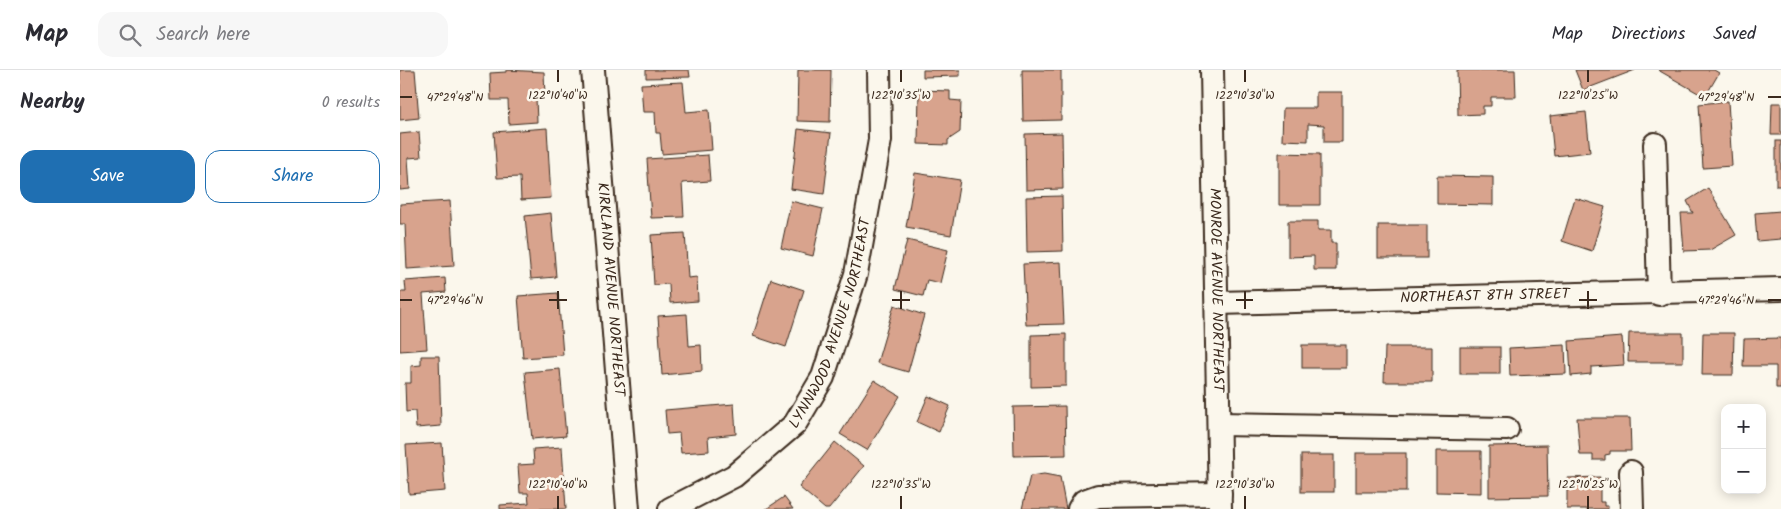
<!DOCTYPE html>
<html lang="en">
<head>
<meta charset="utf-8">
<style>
  body { margin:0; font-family:Kalam,sans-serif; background:#f7f7f7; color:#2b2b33 }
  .controls { position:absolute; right:15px; bottom:15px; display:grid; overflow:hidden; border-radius:10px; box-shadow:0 2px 12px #0003 }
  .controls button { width:45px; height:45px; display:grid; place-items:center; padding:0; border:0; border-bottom:1px solid #e1e1e2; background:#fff; color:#2b2b33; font:25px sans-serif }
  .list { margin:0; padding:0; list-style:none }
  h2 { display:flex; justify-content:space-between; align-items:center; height:65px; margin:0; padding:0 20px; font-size:21px }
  h2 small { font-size:16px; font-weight:400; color:#7c7c81 }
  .actions { display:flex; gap:10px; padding:15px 20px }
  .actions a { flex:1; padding:11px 0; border:1px solid #1f6fb2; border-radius:15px; text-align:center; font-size:18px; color:#1f6fb2 }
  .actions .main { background:#1f6fb2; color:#fff }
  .icon { flex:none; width:28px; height:28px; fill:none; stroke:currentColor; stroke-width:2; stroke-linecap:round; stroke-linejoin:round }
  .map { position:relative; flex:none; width:1381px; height:439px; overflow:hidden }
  header { display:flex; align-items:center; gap:30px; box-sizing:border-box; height:70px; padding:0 25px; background:#fff; border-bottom:1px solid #e1e1e2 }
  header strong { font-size:24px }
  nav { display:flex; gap:28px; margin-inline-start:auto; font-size:18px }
  .search { width:350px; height:45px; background:#f7f7f7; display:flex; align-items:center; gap:12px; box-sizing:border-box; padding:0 18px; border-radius:15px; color:#7c7c81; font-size:19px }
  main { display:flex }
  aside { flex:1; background:#fff }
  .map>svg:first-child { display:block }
  .building { fill:#d8a38d; stroke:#3b2a1e }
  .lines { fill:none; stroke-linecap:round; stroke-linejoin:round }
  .minor-casing { stroke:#3b2a1e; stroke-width:26 }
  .minor { stroke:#fbf7ec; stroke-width:22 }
  .ticks { fill:none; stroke:#3b2a1e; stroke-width:2 }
  .labels { text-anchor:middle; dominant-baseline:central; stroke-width:5; stroke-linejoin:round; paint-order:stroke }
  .street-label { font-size:15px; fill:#3b2a1e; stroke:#fbf7ec }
  .ticks-label { font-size:12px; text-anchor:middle; fill:#3b2a1e; stroke:#fbf7ec; stroke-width:5; stroke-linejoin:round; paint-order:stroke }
</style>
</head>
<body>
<header>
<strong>Map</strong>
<div class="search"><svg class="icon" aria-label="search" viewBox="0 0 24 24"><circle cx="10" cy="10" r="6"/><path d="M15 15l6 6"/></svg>Search here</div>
<nav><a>Map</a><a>Directions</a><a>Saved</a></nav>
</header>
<main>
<aside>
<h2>Nearby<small>0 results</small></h2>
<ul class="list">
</ul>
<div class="actions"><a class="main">Save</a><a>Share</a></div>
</aside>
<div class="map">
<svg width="1381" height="439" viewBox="0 0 1381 439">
  <rect width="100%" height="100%" fill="#fbf7ec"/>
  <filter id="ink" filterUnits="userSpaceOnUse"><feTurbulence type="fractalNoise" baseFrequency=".02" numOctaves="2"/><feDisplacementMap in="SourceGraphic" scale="10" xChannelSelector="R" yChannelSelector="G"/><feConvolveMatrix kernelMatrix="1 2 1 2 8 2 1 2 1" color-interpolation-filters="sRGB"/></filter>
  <g filter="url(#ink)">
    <g class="building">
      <polygon points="0,0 15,0 19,48 0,50"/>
      <polygon points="106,0 144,2 145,27 136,28 137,52 109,54 108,30 91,30 90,3 106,2"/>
      <polygon points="246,0 289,0 290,7 246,8"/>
      <polygon points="398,0 431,0 430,52 397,51"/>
      <polygon points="523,0 560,0 560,6 523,7"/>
      <polygon points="622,0 661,0 661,50 623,51"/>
      <polygon points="1057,0 1115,0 1116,27 1091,27 1091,36 1083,36 1083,44 1058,45"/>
      <polygon points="1175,0 1235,0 1183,20"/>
      <polygon points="1258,0 1314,0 1319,3 1305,27"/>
      <polygon points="283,12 286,42 309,40 312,80 262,84 260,63 256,63 255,42 243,42 241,14"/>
      <polygon points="519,20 550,21 550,30 561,31 560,62 548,70 548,75 518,74"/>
      <polygon points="916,22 942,22 942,72 924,72 924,55 908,54 908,71 882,70 883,38 916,38"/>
      <polygon points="1328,31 1332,96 1303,98 1299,34"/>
      <polygon points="1372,33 1381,33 1381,65 1371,65"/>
      <polygon points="1186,42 1190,82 1154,86 1150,46"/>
      <polygon points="147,58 151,128 121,130 120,107 97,108 94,62"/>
      <polygon points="398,59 431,63 424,124 391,119"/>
      <polygon points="19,62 21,87 8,88 10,119 0,120 0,64"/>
      <polygon points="662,63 663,119 626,120 625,64"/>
      <rect x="1376" y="71" width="5" height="45"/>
      <polygon points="879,83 920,84 920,135 879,135"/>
      <polygon points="308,85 310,111 282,113 284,147 251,148 247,89"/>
      <polygon points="515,103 560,110 551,165 506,157"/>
      <polygon points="1037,106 1093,107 1093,135 1037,134"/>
      <polygon points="1308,118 1336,165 1310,180 1284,181 1281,143 1293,143 1287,131"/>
      <polygon points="662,126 663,181 627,182 626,127"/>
      <polygon points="1175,128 1205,137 1192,181 1162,171"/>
      <polygon points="50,131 54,196 7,199 5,154 0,154 0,134"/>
      <polygon points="391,131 423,139 413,186 381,178"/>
      <polygon points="1381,141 1381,169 1357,171 1355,143"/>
      <polygon points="151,143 156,207 131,209 125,146"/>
      <polygon points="888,151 918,151 918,160 931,160 931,173 936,173 936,200 914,200 914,186 888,187"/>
      <rect x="978" y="155" width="49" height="33"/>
      <polygon points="285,163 288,208 297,207 298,231 270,233 269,214 254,215 251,165"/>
      <polygon points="507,170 548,180 540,213 527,210 523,226 495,219"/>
      <polygon points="661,192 664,254 626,255 623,194"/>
      <polygon points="45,208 46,222 23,224 27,279 0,281 0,222 6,222 5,211"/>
      <polygon points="371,209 404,220 386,277 353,266"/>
      <polygon points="158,223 163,285 123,288 118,226"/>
      <polygon points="494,235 524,245 508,302 477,293"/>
      <polygon points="287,244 289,276 301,275 302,301 262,305 258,246"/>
      <polygon points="1229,263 1283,263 1283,292 1228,292"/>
      <polygon points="1303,263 1334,263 1333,305 1302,305"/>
      <polygon points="666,264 666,316 631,317 631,265"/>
      <polygon points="1222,267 1224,295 1191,297 1191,304 1171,306 1169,271"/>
      <polygon points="1381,268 1381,318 1376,318 1376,296 1343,296 1344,269"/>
      <rect x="902" y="275" width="44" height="23"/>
      <polygon points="1165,275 1166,304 1110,306 1109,278"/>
      <polygon points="985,277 1032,277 1032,312 984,312"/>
      <rect x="1060" y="277" width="40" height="27"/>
      <polygon points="21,286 39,286 41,356 16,358 15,341 6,342 5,313 11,313 11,296 21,295"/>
      <polygon points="160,299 166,366 132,369 125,302"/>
      <polygon points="474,310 500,326 467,380 440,364"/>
      <polygon points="528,326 550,336 539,362 517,352"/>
      <polygon points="334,334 336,364 308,367 309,381 281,383 279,363 267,364 265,340"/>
      <polygon points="665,336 666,385 614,386 613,337"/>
      <polygon points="1177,348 1230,348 1231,381 1210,381 1210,384 1205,385 1205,390 1193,390 1193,385 1180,385"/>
      <polygon points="435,372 464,396 429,439 425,439 399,417"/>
      <polygon points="42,373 45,421 9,424 6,375"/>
      <polygon points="1147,375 1148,426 1089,427 1089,376"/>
      <polygon points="162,377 166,439 100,439 100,435 129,433 128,423 120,423 118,395 134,394 133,379"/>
      <polygon points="1036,381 1081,381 1081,423 1036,422"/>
      <rect x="956" y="383" width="50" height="39"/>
      <rect x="901" y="385" width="33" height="37"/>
      <polygon points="644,404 660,407 666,439 622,439 630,406"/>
      <polygon points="1200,407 1200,432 1204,432 1204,436 1208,436 1208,439 1167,439 1167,408"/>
      <polygon points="384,427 393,439 366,439"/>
    </g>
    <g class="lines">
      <g class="minor-casing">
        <g id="minor">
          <path id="s1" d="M193 0 228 439"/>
          <path id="s2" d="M812 0 820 439"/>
          <polyline points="1255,74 1259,224"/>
          <path id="s3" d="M817 233 1381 219"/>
          <polyline points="819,354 1107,359"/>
          <polyline points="1231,402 1232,439"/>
          <path id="s4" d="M270 439 334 406 395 354 423 307 456 204 480 70 479 0"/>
          <polyline points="679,439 684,431 698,426 820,424"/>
        </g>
      </g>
      <use href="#minor" class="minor"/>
    </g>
  </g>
  <path class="ticks" d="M158 0V12M501 0V12M845 0V12M1188 0V12M0 27H12M1368 27H1381M158 221V239M501 221V239M845 221V239M1188 221V239M0 230H12M149 230H167M492 230H510M836 230H853M1179 230H1197M1368 230H1381M158 426V439M501 426V439M845 426V439M1188 426V439"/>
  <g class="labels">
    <g class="street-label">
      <text stroke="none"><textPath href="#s2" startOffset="220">MONROE AVENUE NORTHEAST</textPath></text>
      <text stroke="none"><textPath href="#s1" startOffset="220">KIRKLAND AVENUE NORTHEAST</textPath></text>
      <text stroke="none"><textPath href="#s3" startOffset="268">NORTHEAST 8TH STREET</textPath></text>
      <text stroke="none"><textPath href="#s4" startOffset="260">LYNNWOOD AVENUE NORTHEAST</textPath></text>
    </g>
  </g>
  <g class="ticks-label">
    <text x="158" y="29">122°10'40"W</text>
    <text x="501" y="29">122°10'35"W</text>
    <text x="845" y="29">122°10'30"W</text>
    <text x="1188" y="29">122°10'25"W</text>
    <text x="55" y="31">47°29'48"N</text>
    <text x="1326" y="31">47°29'48"N</text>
    <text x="55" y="234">47°29'46"N</text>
    <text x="1326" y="234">47°29'46"N</text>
    <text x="158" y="418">122°10'40"W</text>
    <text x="501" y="418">122°10'35"W</text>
    <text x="845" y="418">122°10'30"W</text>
    <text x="1188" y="418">122°10'25"W</text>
  </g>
</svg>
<div class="controls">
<button>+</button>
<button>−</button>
</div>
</div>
</main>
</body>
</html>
